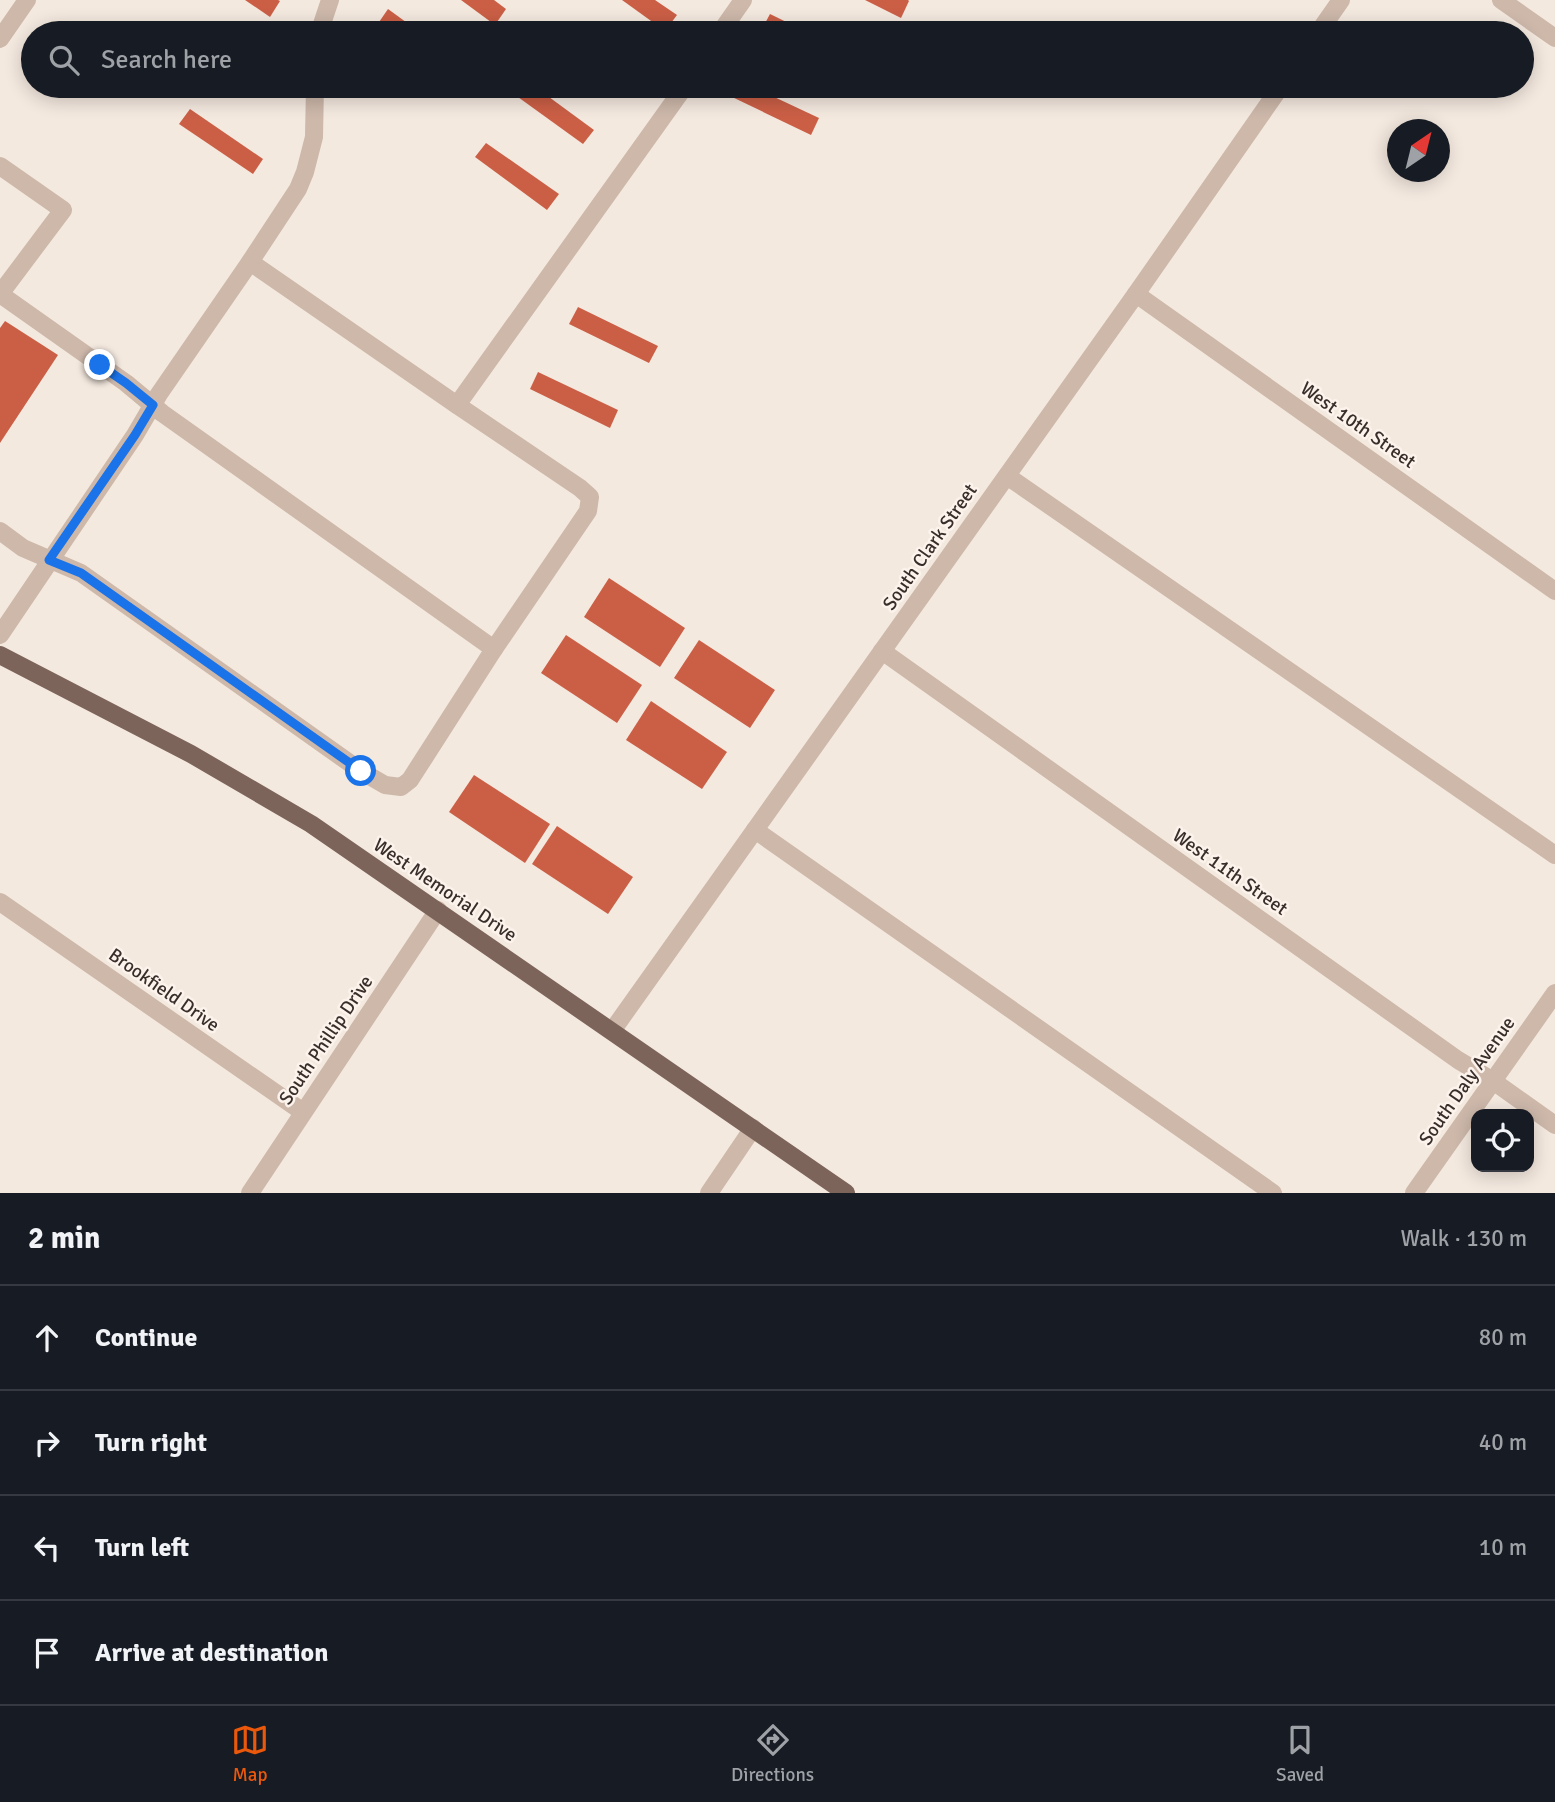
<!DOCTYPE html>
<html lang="en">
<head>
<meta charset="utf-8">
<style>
  body { margin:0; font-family:Signika,sans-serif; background:#20242c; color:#f1f3f6 }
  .controls { position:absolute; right:21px; bottom:21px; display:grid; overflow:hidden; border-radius:14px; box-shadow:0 4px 18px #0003 }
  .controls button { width:63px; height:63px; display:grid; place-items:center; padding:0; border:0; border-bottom:2px solid #363941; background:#171b24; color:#f1f3f6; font:35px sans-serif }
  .compass { position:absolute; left:1387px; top:119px; width:63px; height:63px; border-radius:50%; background:#171b24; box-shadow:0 4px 18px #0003; rotate:35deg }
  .stop { position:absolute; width:21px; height:21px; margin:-16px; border:5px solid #1a73e8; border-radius:50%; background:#fff }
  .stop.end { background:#1a73e8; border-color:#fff; box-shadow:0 2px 7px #0008 }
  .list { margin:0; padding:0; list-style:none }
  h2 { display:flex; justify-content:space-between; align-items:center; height:91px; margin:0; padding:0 28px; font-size:30px }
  h2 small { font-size:23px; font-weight:400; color:#9ea1a6 }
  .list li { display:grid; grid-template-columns:46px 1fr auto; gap:21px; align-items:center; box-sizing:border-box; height:105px; padding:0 28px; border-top:2px solid #363941 }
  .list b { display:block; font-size:26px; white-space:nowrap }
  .list em { font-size:23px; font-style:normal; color:#9ea1a6 }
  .icon { flex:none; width:38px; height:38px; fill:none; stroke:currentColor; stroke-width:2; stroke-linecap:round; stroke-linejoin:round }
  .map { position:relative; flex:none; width:1555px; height:1193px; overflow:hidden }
  .search { position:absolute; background:#171b24; box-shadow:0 4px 18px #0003; left:21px; right:21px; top:21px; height:77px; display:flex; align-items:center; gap:18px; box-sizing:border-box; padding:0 24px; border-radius:38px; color:#9ea1a6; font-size:26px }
  .sheet { height:511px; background:#171b24 }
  nav { display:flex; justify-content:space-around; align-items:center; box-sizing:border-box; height:98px; border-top:2px solid #363941; background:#171b24; font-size:19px; color:#9ea1a6 }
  nav a { display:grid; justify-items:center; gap:4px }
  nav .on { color:#ea580c }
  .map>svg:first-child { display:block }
  .building { fill:#cb5f46 }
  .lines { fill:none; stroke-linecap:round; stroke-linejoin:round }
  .minor { stroke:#cdb8aa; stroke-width:18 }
  .major { stroke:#7d645a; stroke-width:18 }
  .route { stroke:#1a73e8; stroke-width:9 }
  .labels { text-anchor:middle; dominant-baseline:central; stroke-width:5; stroke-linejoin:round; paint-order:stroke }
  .street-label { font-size:19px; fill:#3a2e2a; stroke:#fbf3ec }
</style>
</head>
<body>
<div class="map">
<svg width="1555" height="1193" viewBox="0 0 1555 1193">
  <rect width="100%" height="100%" fill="#f4e9df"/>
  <g class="building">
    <polygon points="245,0 278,0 280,1 270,17"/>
    <polygon points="461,0 494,0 506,9 495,25"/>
    <polygon points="622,0 655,0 677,15 665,31"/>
    <polygon points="865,0 908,0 909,1 901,18"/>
    <polygon points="388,9 421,33 389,33 377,25"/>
    <polygon points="770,14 809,33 766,33 761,31"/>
    <polygon points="515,86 534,86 594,130 583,144 511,92"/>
    <polygon points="736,86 751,86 819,118 811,135 730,96"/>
    <polygon points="190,109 263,159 253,174 179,124"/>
    <polygon points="486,143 559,194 547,210 475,157"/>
    <polygon points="578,307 658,346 649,363 569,324"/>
    <polygon points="5,321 58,355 0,443 0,328"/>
    <polygon points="538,372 618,410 610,428 530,389"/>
    <polygon points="609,578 685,628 660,667 584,617"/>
    <polygon points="566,635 642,685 617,723 541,673"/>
    <polygon points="699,640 775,690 750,728 674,678"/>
    <polygon points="651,701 727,752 702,789 626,740"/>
    <polygon points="474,775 550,824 525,863 449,812"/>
    <polygon points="557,826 633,877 608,914 532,864"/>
  </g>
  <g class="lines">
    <g class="minor">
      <polyline points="1501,0 1555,38"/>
      <polyline points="319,33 330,0"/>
      <polyline points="720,33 743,0"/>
      <polyline points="1318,33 1341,0"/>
      <polyline points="0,39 27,0"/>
      <polyline points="0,166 63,210 0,294 126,383 162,413 494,649"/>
      <polyline points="1136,294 1555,591"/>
      <polyline points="457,405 685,86"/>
      <polyline points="1007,476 1555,855"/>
      <polyline points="0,531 23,548 81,573 361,771 385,785 401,787 410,780 494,649 588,511 590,497 580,488 457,405 250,262"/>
      <polyline points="0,635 135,435 159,394 250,262 298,189 305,172 314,137 315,86"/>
      <polyline points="882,651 1458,1060 1493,1081 1555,1125"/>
      <polyline points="755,830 1273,1193"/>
      <polyline points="0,902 303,1112"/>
      <polyline points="612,1031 1136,294 1281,86"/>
      <polyline points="250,1193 438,910"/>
      <polyline points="709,1193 753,1128"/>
      <polyline points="1414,1193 1555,993"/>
    </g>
    <polyline class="major" points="0,655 191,754 311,824 846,1193"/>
  </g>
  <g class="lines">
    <polyline class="route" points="100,365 126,383 153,405 135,435 49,560 81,573 361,771"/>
  </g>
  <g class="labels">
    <g class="street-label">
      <text transform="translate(1358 425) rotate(35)">West 10th Street</text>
      <text transform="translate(930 547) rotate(-55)">South Clark Street</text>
      <text transform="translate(1230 872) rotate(35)">West 11th Street</text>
      <text transform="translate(445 890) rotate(34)">West Memorial Drive</text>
      <text transform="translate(164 990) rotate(35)">Brookfield Drive</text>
      <text transform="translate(326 1040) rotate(-56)">South Phillip Drive</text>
      <text transform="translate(1467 1081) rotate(-55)">South Daly Avenue</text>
    </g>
  </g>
</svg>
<div class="controls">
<button><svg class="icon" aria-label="locate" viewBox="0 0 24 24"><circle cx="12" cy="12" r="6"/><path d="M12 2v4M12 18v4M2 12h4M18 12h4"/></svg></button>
</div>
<svg class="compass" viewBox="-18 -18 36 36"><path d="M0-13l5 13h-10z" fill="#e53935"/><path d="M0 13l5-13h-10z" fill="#9ea1a6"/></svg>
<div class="stop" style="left:361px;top:771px"></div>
<div class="stop end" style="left:100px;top:365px"></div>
<div class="search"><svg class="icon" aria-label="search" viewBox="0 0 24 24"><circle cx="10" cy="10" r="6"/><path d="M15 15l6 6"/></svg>Search here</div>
</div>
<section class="sheet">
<h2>2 min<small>Walk · 130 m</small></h2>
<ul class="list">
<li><svg class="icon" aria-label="ahead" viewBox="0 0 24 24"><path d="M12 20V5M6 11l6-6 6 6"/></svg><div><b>Continue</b></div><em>80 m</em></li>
<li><svg class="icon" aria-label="right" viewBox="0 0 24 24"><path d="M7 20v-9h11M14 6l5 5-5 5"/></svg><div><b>Turn right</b></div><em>40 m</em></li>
<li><svg class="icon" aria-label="left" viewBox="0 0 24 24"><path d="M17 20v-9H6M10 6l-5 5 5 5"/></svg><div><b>Turn left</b></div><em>10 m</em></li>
<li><svg class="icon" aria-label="arrive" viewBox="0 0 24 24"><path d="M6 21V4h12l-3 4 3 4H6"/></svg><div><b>Arrive at destination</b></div></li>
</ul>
</section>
<nav>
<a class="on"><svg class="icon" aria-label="map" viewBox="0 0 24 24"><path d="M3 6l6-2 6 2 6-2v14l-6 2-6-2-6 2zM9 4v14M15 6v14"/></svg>Map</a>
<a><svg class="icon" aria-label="directions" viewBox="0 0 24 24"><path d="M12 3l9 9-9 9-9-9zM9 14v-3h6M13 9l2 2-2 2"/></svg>Directions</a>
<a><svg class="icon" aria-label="saved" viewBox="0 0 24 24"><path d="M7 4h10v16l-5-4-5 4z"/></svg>Saved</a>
</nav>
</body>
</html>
